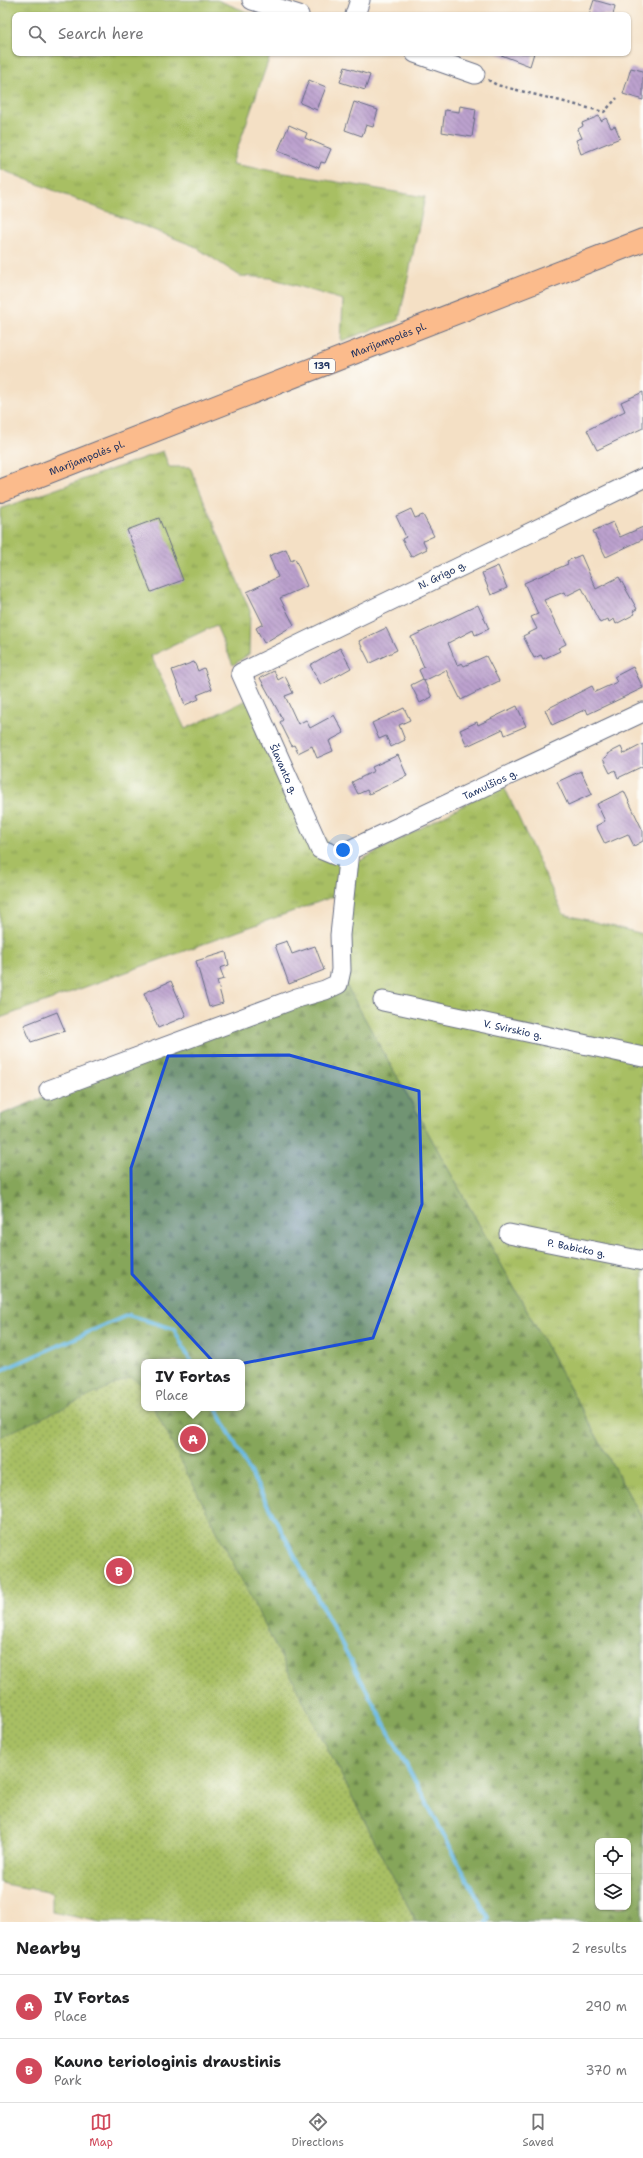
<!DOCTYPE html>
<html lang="en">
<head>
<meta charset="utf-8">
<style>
  body { margin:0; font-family:"Shantell Sans",sans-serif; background:#f2f2f2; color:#202124 }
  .controls { position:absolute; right:12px; bottom:12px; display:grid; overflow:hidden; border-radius:8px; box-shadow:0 1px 3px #0004 }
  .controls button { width:36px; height:36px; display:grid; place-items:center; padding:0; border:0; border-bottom:1px solid #e0e0e0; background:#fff; color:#202124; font:20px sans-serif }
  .you { position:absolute; left:343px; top:850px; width:14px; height:14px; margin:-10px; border:3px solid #fff; border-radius:50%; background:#1a73e8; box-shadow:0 0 0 6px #1a73e833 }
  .badge { display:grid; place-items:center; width:26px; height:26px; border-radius:50%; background:#d1495b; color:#fff; font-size:13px; font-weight:700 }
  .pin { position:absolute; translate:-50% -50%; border:2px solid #fff; box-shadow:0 1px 4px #0006 }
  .popup { position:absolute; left:141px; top:1359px; width:104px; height:52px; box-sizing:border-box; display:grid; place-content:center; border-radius:8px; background:#fff; filter:drop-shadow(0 1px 3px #0005); font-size:13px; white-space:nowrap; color:#757577 }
  .popup b { font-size:15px; color:#202124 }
  .popup::after { content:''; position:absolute; left:50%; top:100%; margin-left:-8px; border:8px solid transparent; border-top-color:#fff }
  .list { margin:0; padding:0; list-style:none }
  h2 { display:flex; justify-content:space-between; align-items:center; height:52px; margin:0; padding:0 16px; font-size:17px }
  h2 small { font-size:13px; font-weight:400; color:#757577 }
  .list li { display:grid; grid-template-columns:26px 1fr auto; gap:12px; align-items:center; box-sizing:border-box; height:64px; padding:0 16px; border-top:1px solid #e0e0e0 }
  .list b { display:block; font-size:15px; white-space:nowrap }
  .list p { margin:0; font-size:13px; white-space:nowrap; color:#757577 }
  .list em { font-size:13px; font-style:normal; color:#757577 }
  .icon { flex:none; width:22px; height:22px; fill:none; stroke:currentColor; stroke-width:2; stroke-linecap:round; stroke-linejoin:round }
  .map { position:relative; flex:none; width:643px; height:1922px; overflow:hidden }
  .search { position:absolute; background:#fff; box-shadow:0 1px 3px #0004; left:12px; right:12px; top:12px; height:44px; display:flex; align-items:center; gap:10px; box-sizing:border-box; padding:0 14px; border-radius:8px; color:#757577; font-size:15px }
  .sheet { height:180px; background:#fff }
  nav { display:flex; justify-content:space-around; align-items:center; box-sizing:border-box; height:56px; border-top:1px solid #e0e0e0; background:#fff; font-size:11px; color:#757577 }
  nav a { display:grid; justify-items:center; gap:2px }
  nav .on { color:#d1495b }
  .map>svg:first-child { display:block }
  .grass { fill:url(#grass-tufts); stroke:#627761 }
  .forest { fill:url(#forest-firs); stroke:#506a5c; fill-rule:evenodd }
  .park { fill:url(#park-dots); stroke:#627761 }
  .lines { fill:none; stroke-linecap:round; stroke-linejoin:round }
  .stream { stroke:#69bae4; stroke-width:4 }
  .building { fill:url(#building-back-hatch) }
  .minor-casing { stroke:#676d82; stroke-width:21 }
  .major-casing { stroke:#676d82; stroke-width:24 }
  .path { stroke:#676d82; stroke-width:2.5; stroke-dasharray:3 3; stroke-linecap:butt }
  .minor { stroke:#fff; stroke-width:19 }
  .major { stroke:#fbbb8c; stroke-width:22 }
  .marked { fill:#1d4ed8; fill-opacity:0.2; stroke:#1d4ed8; stroke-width:3; stroke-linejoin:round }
  .labels { text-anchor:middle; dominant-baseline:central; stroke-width:3; stroke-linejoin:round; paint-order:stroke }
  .shield { fill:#fdfcf7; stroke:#5f6c8c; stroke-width:1 }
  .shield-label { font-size:9px; font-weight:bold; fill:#1b2f5e }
  .street-label { font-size:10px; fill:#1b2f5e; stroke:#fdfcf7 }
</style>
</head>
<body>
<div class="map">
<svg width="643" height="1922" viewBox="0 0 643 1922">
  <defs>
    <pattern id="grass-tufts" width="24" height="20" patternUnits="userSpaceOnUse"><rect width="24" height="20" fill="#a8bf64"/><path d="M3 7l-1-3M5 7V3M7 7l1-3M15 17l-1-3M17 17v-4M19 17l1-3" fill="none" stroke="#889c56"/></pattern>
    <pattern id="forest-firs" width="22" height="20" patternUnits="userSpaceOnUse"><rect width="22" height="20" fill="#86a65a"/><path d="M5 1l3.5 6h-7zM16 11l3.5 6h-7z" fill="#6d884e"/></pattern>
    <pattern id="park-dots" width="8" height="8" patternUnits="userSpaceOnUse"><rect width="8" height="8" fill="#a8bf64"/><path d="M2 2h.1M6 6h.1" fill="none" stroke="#889c56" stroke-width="1.8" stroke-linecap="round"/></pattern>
    <pattern id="building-back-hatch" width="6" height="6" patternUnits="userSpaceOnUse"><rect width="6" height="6" fill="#bca1cd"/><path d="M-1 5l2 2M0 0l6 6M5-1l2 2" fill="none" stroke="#9884aa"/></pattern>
  </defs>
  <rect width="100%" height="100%" fill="#fdfcf7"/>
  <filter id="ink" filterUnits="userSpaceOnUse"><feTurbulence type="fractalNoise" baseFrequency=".025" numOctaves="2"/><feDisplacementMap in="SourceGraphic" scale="8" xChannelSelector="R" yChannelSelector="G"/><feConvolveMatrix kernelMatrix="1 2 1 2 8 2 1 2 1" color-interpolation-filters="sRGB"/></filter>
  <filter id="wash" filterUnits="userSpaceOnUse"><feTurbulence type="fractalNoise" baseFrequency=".012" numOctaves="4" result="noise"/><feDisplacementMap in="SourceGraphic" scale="16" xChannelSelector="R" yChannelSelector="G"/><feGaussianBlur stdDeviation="0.9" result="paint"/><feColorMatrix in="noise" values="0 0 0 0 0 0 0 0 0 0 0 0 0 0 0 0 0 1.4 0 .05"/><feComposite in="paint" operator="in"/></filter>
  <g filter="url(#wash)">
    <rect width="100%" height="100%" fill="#f4e0c5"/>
    <g class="grass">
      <polygon points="0,0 217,0 255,15 15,15 15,53 271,53 232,164 425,197 399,320 341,341 343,300 271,278 240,276 194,246 0,169"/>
      <polygon points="163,451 169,467 190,467 250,611 249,654 233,665 216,625 151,656 185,729 247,700 341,866 335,896 0,1018 0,509"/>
      <polygon points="503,784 563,914 643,934 643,1520 345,983 352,865"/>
    </g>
    <path class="forest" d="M345 983 643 1520V1922H416L154 1408H242V1362H144V1388L0 1437V1115L105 1073ZM598 1841H628V1907H598Z"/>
    <path class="park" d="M131 1377C147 1387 144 1390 144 1408H154L416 1922H101L52 1912V1893L0 1883V1437Z"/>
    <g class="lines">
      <g class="stream">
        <polyline points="0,1371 128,1315 174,1329 191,1362"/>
        <polyline points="216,1408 488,1918 486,1922"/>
      </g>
    </g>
    <g id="blocks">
      <g class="building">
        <polygon points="594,0 615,6 613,15 589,15"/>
        <polygon points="496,53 534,53 530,66"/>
        <polygon points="345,67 370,75 365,90 340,82"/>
        <polygon points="631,68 643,71 643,100 623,94"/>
        <polygon points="309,80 326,87 317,110 300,103"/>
        <polygon points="354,102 378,110 373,127 366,125 362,136 345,130"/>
        <polygon points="460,106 476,109 472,137 442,132 445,110 459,112"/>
        <polygon points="599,116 601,121 606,118 611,128 615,126 620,138 581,154 576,140 582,138 578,129 583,126 582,123"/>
        <polygon points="289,125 307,133 305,138 331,149 325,163 321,162 319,168 278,151"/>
        <polygon points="643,392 643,428 597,450 587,430 625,411 621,402"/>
        <polygon points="411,509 415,518 423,515 434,536 423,541 427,549 411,557 402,539 406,537 396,516"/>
        <polygon points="159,518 183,580 151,592 127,530"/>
        <polygon points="613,522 620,537 643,527 643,539 606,557 593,531"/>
        <polygon points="286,549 291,561 295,559 307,586 280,598 294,625 264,643 256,628 263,624 247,592 278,577 269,556"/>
        <polygon points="581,555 596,589 619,577 637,609 633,611 635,614 616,624 614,619 609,622 608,619 600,623 582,588 566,596 564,592 544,600 566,644 558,648 560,651 543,659 541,655 534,658 523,636 537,629 531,617 538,614 524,583 568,564 567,561"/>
        <polygon points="498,566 507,588 491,595 482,573"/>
        <polygon points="478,605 489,629 475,635 473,630 448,643 457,665 462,663 464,666 486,656 499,681 461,700 446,670 424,681 419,670 424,667 411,637"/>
        <polygon points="386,628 397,650 370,663 359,641"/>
        <polygon points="340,648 351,668 321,685 310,665"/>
        <polygon points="194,662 198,671 204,668 212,689 197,695 199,699 185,705 172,670"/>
        <polygon points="633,667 643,688 588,714 586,709 552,725 545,710 592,686 595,692 617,682 614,677"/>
        <polygon points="274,671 278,680 285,676 293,693 285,696 298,724 306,720 310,728 334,715 344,733 329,741 333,751 317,758 312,746 298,753 294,745 292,746 280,722 283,720 260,678"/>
        <polygon points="423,679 432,697 420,703 411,685"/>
        <polygon points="517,706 526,726 505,735 503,729 467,746 460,730 477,722 478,725"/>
        <polygon points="404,708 410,720 399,725 405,740 391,747 386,736 379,739 372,723"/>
        <polygon points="643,744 643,766 618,778 615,770 610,773 603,759 608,756 607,754 621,747 624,754"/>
        <polygon points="398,755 407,776 369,794 367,790 358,794 352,782 374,771 372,767"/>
        <polygon points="581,771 592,794 568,805 557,782"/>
        <polygon points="624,791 643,831 643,841 634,846 628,834 605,844 596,826 605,821 597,804"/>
        <polygon points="287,941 292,954 315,946 324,970 289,984 275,945"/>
        <polygon points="226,952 229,965 220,968 224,979 217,981 223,1003 209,1007 196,961"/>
        <polygon points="171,981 186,1016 158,1028 144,993"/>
        <polygon points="57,1012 65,1031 31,1042 24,1025"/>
      </g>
    </g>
  </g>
  <g filter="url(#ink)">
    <use href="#blocks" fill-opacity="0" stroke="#676d82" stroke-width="1"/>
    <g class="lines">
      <g class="minor-casing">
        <g id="minor">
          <polyline points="252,0 299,15"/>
          <polyline points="355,15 360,0"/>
          <polyline points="415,53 475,74"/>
          <path id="s1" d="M643 478 241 673 320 849 337 856 643 712"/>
          <path id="s2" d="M383 1001 643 1057"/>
          <polyline points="49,1090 297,998 325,990 338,984 341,970 340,935 349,851"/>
          <path id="s3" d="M509 1234 643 1261"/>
        </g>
      </g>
      <g class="major-casing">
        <g id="major">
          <path id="s4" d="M0 491 643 240"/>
        </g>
      </g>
      <polyline class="path" points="488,80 497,85 604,112 617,98"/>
      <use href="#minor" class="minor"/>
      <use href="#major" class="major"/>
    </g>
  </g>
  <path class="marked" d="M289 1055 419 1091 422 1204 373 1338 219 1368 132 1274 131 1168 168 1056Z"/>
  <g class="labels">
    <rect class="shield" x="309" y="359" width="26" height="14" rx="3"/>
    <g class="shield-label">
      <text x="322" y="366">139</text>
    </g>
    <g class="street-label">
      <text stroke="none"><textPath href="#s4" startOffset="417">Marijampolės pl.</textPath></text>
      <text stroke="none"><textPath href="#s4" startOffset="93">Marijampolės pl.</textPath></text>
      <text transform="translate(442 575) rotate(-26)">N. Grigo g.</text>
      <text stroke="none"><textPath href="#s1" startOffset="552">Šlavanto g.</textPath></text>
      <text stroke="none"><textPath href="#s1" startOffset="827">Tamulšios g.</textPath></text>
      <text stroke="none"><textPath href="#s2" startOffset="133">V. Svirskio g.</textPath></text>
      <text stroke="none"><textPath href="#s3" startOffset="69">P. Babicko g.</textPath></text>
    </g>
  </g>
</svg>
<div class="controls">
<button><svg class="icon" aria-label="locate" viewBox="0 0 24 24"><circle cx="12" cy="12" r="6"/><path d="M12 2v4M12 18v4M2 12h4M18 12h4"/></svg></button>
<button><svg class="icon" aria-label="layers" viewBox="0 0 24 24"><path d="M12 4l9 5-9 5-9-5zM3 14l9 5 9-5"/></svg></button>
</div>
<div class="you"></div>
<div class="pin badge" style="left:193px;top:1439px">A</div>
<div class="popup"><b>IV Fortas</b>Place</div>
<div class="pin badge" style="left:119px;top:1571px">B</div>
<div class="search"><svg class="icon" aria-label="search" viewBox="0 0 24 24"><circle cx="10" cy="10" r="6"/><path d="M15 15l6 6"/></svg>Search here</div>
</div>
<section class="sheet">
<h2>Nearby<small>2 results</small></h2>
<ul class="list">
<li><span class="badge">A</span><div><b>IV Fortas</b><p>Place</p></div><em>290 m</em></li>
<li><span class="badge">B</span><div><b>Kauno teriologinis draustinis</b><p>Park</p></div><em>370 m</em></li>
</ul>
</section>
<nav>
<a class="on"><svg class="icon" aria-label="map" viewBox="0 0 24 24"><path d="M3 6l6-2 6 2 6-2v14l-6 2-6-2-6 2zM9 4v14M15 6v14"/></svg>Map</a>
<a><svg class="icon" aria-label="directions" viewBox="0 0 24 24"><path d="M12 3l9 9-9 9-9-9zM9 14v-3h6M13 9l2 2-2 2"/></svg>Directions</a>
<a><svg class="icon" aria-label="saved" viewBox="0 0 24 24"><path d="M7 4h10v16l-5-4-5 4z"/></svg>Saved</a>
</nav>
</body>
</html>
